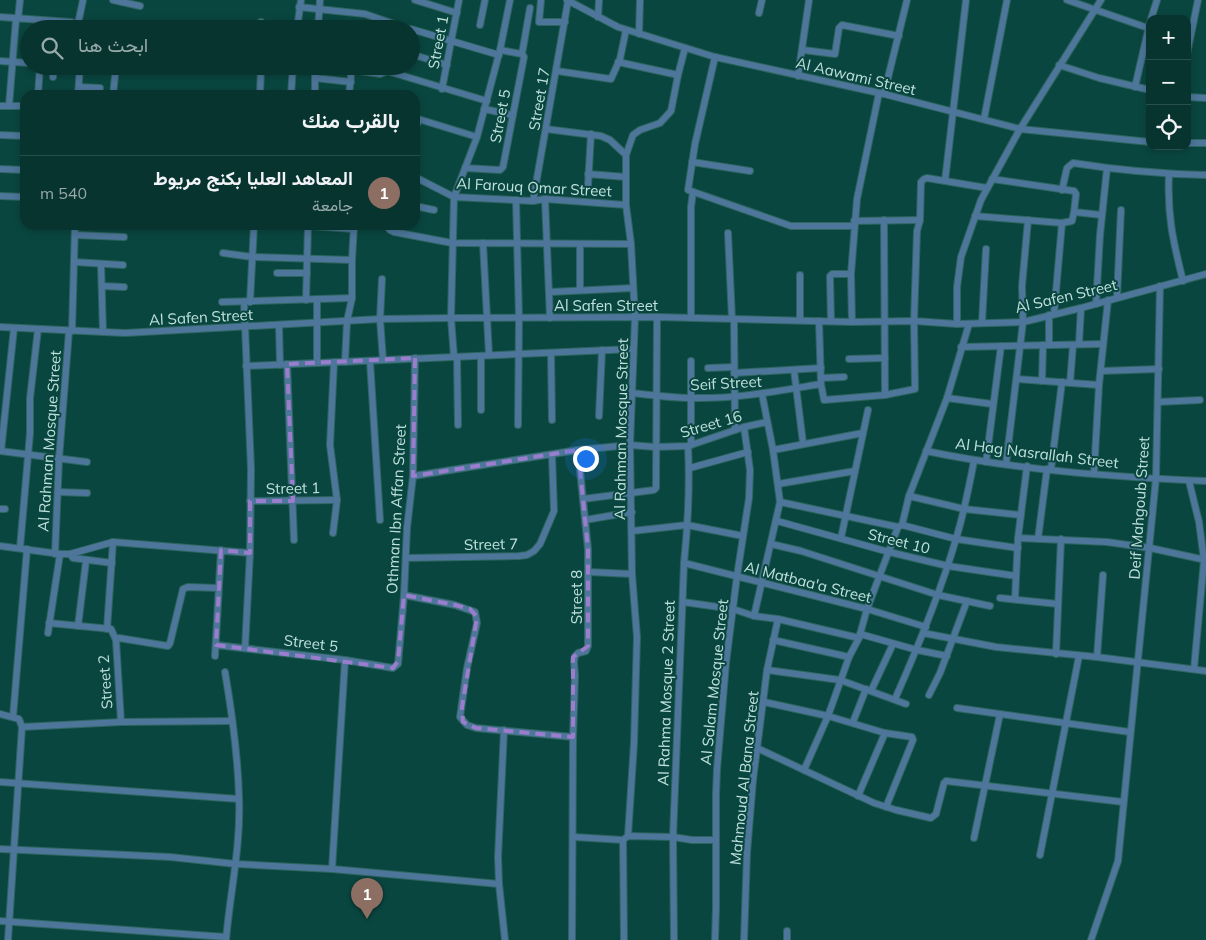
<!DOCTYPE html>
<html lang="ar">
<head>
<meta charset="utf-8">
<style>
  body { margin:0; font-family:Mulish,Vazirmatn,sans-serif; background:#113c38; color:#f1f3f6; direction:rtl }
  .controls { position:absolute; right:15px; top:15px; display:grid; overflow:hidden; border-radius:10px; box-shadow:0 2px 8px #0003 }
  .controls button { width:45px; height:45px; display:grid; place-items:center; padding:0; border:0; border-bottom:1px solid #294f4c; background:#083430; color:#f1f3f6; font:25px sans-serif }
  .you { position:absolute; left:585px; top:458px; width:18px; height:18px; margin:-12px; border:4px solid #fff; border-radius:50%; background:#1a73e8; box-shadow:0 0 0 8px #1a73e833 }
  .badge { display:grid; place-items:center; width:32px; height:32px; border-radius:50%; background:#f29aad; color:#fff; font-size:16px; font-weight:700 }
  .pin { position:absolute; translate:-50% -41px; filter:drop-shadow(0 1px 2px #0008) }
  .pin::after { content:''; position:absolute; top:26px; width:18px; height:15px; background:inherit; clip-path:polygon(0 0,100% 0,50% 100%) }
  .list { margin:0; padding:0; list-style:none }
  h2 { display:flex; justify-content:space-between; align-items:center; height:65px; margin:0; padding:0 20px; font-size:21px }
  h2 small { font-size:16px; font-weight:400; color:#98aaab }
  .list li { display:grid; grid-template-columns:32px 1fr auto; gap:15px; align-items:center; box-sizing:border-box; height:75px; padding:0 20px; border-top:1px solid #294f4c }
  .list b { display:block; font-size:19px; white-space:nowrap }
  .list p { margin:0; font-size:16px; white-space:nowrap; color:#98aaab }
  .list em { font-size:16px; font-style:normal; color:#98aaab }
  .icon { flex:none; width:28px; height:28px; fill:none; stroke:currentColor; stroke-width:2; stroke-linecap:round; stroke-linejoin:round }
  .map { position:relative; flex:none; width:1206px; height:940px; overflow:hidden; direction:ltr }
  .search { position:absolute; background:#083430; box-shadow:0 2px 8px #0003; left:20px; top:20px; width:400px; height:55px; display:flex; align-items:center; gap:12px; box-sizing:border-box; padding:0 18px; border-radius:28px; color:#98aaab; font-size:19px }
  .panel { position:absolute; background:#083430; box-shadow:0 2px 8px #0003; left:20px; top:90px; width:400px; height:140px; border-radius:15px; direction:rtl }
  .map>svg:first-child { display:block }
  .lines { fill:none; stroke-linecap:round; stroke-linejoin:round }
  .street-casing { stroke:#2e655f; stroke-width:8 }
  .street { stroke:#4d769a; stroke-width:6 }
  .marked { fill:none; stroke:#9a7dcc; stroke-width:4; stroke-dasharray:10 6; stroke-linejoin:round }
  .labels { text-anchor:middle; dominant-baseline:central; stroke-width:4; stroke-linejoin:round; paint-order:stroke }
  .street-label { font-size:15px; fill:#bfe1dc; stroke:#0a4640 }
</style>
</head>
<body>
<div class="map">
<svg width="1206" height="940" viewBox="0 0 1206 940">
  <rect width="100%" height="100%" fill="#0a4640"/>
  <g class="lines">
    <g class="street-casing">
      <g id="street">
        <polyline points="113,0 140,6"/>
        <polyline points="415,0 457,13"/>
        <polyline points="541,0 539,22 565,22"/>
        <polyline points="567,0 618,27 715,57 884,94 1020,129 1150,142"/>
        <polyline points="1067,0 1148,28"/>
        <polyline points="299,7 365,14 409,29"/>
        <polyline points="759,13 762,0"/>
        <polyline points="0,17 70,22 103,29"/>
        <polyline points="598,17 599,0"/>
        <polyline points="18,19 20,0"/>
        <polyline points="1151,19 1157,0"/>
        <polyline points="78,24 83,0"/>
        <polyline points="480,25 485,0"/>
        <polyline points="45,29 47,21"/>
        <polyline points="261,29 261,22"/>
        <polyline points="297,29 301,0"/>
        <polyline points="318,29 320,0"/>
        <polyline points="411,29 499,55"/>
        <polyline points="639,34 640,0"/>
        <polyline points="803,50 835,54 839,28 842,25 899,36"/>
        <polyline points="411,54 447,65"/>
        <polyline points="522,54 530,8"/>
        <polyline points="1187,54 1198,0"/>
        <polyline points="715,57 695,144 688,190 791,226 854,226"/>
        <polyline points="0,61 29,63"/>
        <polyline points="618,62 678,75"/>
        <polyline points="1059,65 1099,78 1150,90"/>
        <polyline points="129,66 133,67"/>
        <polyline points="352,70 380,74 387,71 487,101"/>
        <polyline points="557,71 611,79 620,59 626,30"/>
        <polyline points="798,76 809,0"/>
        <polyline points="53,77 54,66"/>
        <polyline points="315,78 351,82"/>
        <polyline points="79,87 100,88"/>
        <polyline points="1135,87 1150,22"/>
        <polyline points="442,89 459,0"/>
        <polyline points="884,94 907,0"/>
        <polyline points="38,95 40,66"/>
        <polyline points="78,95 80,66"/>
        <polyline points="113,95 116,66"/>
        <polyline points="260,95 261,66"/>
        <polyline points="291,95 293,66"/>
        <polyline points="315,95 315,66"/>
        <polyline points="349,95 352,66"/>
        <polyline points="1187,97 1206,98"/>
        <polyline points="0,106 25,106"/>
        <polyline points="9,106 16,19"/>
        <polyline points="484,109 513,115"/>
        <polyline points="415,118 477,137"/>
        <polyline points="984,119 1007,0"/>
        <polyline points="415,129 419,120"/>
        <polyline points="546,129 601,136 610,140 626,155"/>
        <polyline points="0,135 25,136"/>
        <polyline points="1187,143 1206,143"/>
        <polyline points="692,162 750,171"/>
        <polyline points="465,168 500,170 503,167 524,57 522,54 500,50"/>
        <polyline points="0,169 25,170"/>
        <polyline points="588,174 626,177"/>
        <path d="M1169 174C1167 215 1173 241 1183 281"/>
        <polyline points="415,177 454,197 533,201 545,199 626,205"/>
        <polyline points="992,179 1074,191 1076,194 1074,212 1102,215"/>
        <polyline points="945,181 966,0"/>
        <polyline points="588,185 591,134"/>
        <path d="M1062 190 1067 168 1073 163C1117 170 1161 174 1206 175"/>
        <polyline points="0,196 25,197"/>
        <polyline points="545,199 550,318"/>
        <polyline points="516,200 519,318 518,425"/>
        <polyline points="533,201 568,1"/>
        <polyline points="415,206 434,210"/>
        <polyline points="975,216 1062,223 1072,221 1074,212"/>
        <polyline points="884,220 885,395"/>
        <polyline points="854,221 920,220"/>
        <polyline points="297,225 354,229"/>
        <polyline points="386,225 390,230 394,232 452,243 631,244"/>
        <polyline points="728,233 732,319"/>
        <polyline points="75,235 124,237"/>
        <polyline points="483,243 489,355"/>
        <polyline points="580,245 580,290"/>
        <polyline points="223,253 252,257 352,260"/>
        <polyline points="74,262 123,265"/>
        <polyline points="101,264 103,332"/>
        <polyline points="277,273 307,273"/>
        <polyline points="382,279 380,319 383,360"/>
        <polyline points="102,286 124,287"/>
        <polyline points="550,292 633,288"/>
        <polyline points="1117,297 1121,210"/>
        <polyline points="306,300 308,225"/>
        <polyline points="317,300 317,363"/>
        <polyline points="222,302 352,298"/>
        <polyline points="244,302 251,469 250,553 245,648"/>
        <polyline points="250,302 254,225"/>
        <polyline points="1096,304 1100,235 1107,168"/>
        <polyline points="1054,314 1062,223"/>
        <polyline points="1049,315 1049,345"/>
        <polyline points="691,318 691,207 693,192"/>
        <polyline points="734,319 735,430"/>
        <polyline points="800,320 800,275"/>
        <polyline points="819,321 821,384 824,400 885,395 915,389 914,321 917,231 920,220 921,182 924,179 927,178 987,188"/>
        <polyline points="831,321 830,276 832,274 851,274"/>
        <polyline points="852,322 851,274 857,199 879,93"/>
        <polyline points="982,323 986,249"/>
        <polyline points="957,324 957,287 961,257 981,200 1020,129 1101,0"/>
        <polyline points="279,325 280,365"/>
        <polyline points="0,327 125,333 380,319 451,318 657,317 852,322 914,321 957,324 1023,322 1081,308 1206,274"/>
        <polyline points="72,331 75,225"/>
        <polyline points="1079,344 1081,308"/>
        <polyline points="961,347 1103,344"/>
        <polyline points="551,353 552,420"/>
        <polyline points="454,357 451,318 454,197 477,137 500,50 510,0"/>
        <polyline points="457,357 458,425"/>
        <polyline points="849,359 885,358"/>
        <polyline points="370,361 380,520"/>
        <polyline points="691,361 691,445"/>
        <polyline points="345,362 347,321 352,298 352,260 354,225"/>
        <polyline points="287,364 294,540"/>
        <polyline points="246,366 633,349"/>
        <polyline points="708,368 734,367"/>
        <polyline points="794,370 803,443"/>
        <polyline points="1101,371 1159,369"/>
        <polyline points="734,373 821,368"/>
        <polyline points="821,378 844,377"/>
        <polyline points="1017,379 1099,385"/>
        <polyline points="1042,381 1043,345"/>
        <polyline points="1070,383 1073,345"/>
        <path d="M631 393C651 395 672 398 692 398 736 399 778 391 821 384"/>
        <polyline points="947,398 992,404"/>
        <polyline points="1158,402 1200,400"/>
        <polyline points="481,410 481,356"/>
        <polyline points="599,416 602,350"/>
        <polyline points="773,450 863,433"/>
        <polyline points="0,451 87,462"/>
        <polyline points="1,451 14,328"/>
        <path d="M926 451C1017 470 1113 477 1206 481"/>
        <polyline points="986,462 1001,346"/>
        <polyline points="1006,464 1023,322 1022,286 1028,220"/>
        <polyline points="690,468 748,452"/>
        <polyline points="1051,469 1062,382"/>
        <polyline points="1094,473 1099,385 1108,300"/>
        <polyline points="413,476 578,450 630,445 655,447 688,446 744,427 767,422"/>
        <polyline points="1189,481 1199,522 1204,560 1194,669"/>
        <polyline points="778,484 855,471"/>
        <polyline points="58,492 87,493"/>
        <polyline points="909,496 964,509 1021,515"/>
        <polyline points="583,499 654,490 656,488 657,317"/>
        <polyline points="250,501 337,500"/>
        <polyline points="780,502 898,527"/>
        <polyline points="0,509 5,509"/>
        <polyline points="585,520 632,512"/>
        <polyline points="777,521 889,552 948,566 1016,576"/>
        <polyline points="902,525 956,539 1018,548"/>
        <polyline points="632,531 687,525 743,536"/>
        <polyline points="333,533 337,500 330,445 334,362"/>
        <polyline points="841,538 868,410"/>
        <polyline points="1018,538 1107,542 1150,548 1206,560"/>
        <polyline points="1038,539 1047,469"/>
        <polyline points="771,544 801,551 938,595 990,606"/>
        <polyline points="0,546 60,554 70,554 113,542 250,553"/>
        <polyline points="20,548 30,433 30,398 38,329"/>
        <polyline points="55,554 59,459 69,331"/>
        <polyline points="70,554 73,558 112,563"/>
        <polyline points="406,558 519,556 527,555 534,551 540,544 554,511 552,455"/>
        <polyline points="684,563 867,609 926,627"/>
        <polyline points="589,572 632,574"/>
        <polyline points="404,595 455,605 475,612 477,623 467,668 460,717 467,725 476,728 573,737"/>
        <polyline points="1000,598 1058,604"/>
        <polyline points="1015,599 1018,538 1027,466"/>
        <polyline points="683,602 733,609 754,616 778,619 859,638"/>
        <polyline points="754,616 780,502 773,450 762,394"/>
        <polyline points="49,623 111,629 116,640"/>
        <polyline points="78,626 86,561"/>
        <polyline points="107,629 113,542"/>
        <polyline points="48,633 60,554"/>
        <polyline points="923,633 996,647 1097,657 1206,671"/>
        <polyline points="860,634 917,650 947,656"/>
        <polyline points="773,640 849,657"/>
        <polyline points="216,645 345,660 393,668 398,664 404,595 407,528 413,476 415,358"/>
        <polyline points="1056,654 1061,539"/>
        <polyline points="215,656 221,550"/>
        <polyline points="1097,657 1103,575"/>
        <polyline points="767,670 840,680 906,704"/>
        <path d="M225 672C232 713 238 757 239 798 241 846 230 893 226 940"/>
        <polyline points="871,691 893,644"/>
        <polyline points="929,695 940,673 967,601"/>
        <path d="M895 699C918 647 940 594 956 539 964 513 969 487 974 461"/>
        <polyline points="764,702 828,716 885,733 912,737 913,740 886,807"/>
        <polyline points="957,708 1130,732"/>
        <polyline points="0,714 19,719 22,727 8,940"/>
        <polyline points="13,717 27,549"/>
        <polyline points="121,722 116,640 119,638 168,646 170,643 183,589 188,587 218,588"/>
        <polyline points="853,722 866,689"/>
        <polyline points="22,727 121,722 232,721"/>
        <polyline points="504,730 498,857 499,884 505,940"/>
        <polyline points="757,748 874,803 896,810 931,818 936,814 944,783 946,781 1123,802"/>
        <polyline points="804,770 828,716 849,657 859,638 867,609 898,527 902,525 909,496 947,398 969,324"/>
        <polyline points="0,782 239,799"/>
        <polyline points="858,796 885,733"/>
        <polyline points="628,836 634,743 637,637 632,574 630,445 635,317 631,244 626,205 626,155 633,135 640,130 660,123 671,111 678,75 685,48"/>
        <polyline points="574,837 623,840 628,836 673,837 692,840 715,840"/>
        <polyline points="974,838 1000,714"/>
        <polyline points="623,840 624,940"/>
        <polyline points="0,849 170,857 236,864 332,869 499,884"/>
        <polyline points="1040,855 1079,656"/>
        <polyline points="332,869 345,660"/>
        <polyline points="0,921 226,937"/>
        <polyline points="572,940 573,737 575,676 574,661 575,656 578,653 586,651 588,646 588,549 578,450"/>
        <path d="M674 940 673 837 684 563C688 524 690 485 688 446"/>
        <polyline points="715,940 716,907 716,794 717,769 726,663 737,576 749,498 750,470 744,427"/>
        <polyline points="744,940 747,853 753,780 767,670 778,619"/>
        <polyline points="787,940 787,931"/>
        <polyline points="1091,940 1118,861 1156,478 1160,286"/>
      </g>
    </g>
    <use href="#street" class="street"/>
  </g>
  <path class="marked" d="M415 358 413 476 578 450 588 549V646L573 657V737L476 728 463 722 462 707 477 617 470 609 455 605 404 595 398 661 393 668 216 645 221 550 250 553V501H293L287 364Z"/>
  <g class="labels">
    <g class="street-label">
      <text transform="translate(438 42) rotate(-79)">Street 1</text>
      <text transform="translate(856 76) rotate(13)">Al Aawami Street</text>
      <text transform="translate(539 99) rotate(-80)">Street 17</text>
      <text transform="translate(500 116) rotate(-79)">Street 5</text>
      <text transform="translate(534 187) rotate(3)">Al Farouq Omar Street</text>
      <text transform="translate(1066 296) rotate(-13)">Al Safen Street</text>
      <text x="606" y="305">Al Safen Street</text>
      <text transform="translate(201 317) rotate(-3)">Al Safen Street</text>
      <text transform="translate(726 383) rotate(-3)">Seif Street</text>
      <text transform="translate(711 424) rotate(-16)">Street 16</text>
      <text transform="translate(621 429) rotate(-89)">Al Rahman Mosque Street</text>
      <text transform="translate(49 441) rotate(-86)">Al Rahman Mosque Street</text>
      <text transform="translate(1037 453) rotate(7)">Al Hag Nasrallah Street</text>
      <text transform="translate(293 488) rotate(-1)">Street 1</text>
      <text transform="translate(1139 508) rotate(-86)">Deif Mahgoub Street</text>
      <text transform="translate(396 509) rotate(-87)">Othman Ibn Affan Street</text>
      <text transform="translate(899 541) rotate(14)">Street 10</text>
      <text transform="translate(491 544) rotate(-1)">Street 7</text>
      <text transform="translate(808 582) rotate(14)">Al Matbaa'a Street</text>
      <text transform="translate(576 597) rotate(-90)">Street 8</text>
      <text transform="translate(311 643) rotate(7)">Street 5</text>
      <text transform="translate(105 682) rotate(-94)">Street 2</text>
      <text transform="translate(714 682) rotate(-84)">Al Salam Mosque Street</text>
      <text transform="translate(666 693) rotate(-88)">Al Rahma Mosque 2 Street</text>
      <text transform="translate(744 778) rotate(-84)">Mahmoud Al Bana Street</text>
    </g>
  </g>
</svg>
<div class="controls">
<button>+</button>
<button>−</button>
<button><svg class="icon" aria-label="locate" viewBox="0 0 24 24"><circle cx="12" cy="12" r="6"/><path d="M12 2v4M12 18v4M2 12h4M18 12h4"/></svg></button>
</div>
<div class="you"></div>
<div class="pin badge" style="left:367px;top:919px;background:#8d6e63">1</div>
<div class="search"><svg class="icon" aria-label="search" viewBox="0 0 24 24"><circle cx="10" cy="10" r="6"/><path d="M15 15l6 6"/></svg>ابحث هنا</div>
<section class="panel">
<h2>بالقرب منك<small></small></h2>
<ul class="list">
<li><span class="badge" style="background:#8d6e63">1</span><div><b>المعاهد العليا بكنج مريوط</b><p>جامعة</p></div><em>540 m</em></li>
</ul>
</section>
</div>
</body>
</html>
